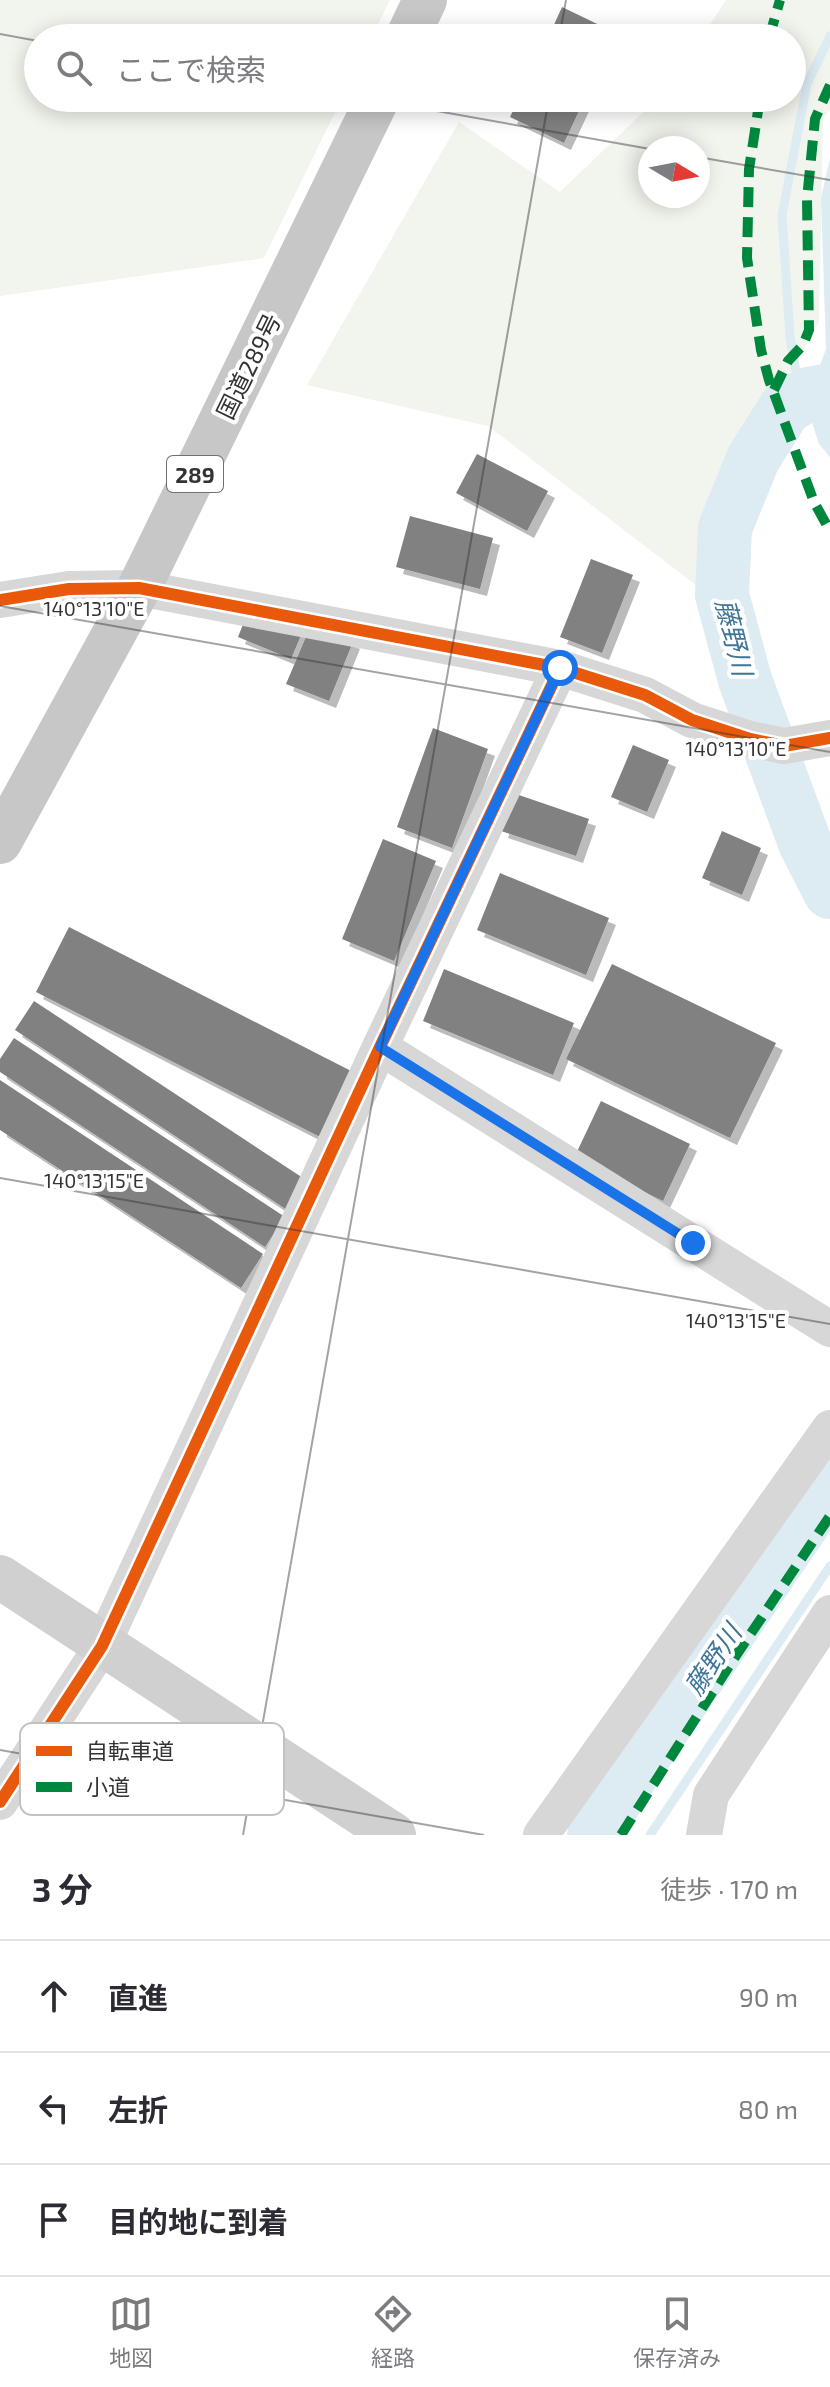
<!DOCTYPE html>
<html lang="ja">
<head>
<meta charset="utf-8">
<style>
  body { margin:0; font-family:"Exo 2","Noto Sans JP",sans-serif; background:#f2f2f3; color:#2b2b33 }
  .compass { position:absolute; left:638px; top:136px; width:72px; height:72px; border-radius:50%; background:#fff; box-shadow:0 4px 20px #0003; rotate:100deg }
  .stop { position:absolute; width:24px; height:24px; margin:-18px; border:6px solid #1a73e8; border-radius:50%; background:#fff }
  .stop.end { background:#1a73e8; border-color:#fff; box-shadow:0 2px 8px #0008 }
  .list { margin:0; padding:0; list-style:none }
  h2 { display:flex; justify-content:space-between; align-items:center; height:104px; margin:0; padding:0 32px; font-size:34px }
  h2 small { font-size:26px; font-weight:400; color:#7c7c81 }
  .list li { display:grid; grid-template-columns:52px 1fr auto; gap:24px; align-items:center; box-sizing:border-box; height:112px; padding:0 32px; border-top:2px solid #e1e1e2 }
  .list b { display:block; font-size:30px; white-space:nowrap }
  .list em { font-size:26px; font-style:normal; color:#7c7c81 }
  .icon { flex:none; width:44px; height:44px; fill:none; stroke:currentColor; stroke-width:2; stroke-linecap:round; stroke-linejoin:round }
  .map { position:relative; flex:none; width:830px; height:1835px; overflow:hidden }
  .search { position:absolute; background:#fff; box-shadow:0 4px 20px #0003; left:24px; right:24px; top:24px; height:88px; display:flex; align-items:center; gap:20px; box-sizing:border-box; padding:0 28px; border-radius:44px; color:#7c7c81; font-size:30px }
  .sheet { height:440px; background:#fff }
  nav { display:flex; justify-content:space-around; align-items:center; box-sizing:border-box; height:112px; border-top:2px solid #e1e1e2; background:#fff; font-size:22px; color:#7c7c81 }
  nav a { display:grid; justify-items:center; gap:4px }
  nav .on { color:#7a7a7a }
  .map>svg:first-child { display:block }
  .green { fill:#f1f5ed; fill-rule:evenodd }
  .water { fill:#ddebf3 }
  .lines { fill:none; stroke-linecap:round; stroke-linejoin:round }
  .stream { stroke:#ddebf3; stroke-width:9 }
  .river { stroke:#ddebf3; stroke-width:54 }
  .building { fill:#818181; filter:url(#shadow) }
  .minor { stroke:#d7d7d7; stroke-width:36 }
  .secondary { stroke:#d0d0d0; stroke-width:44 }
  .trunk { stroke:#c7c7c7; stroke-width:44 }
  .quiet { stroke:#00873e; stroke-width:10; stroke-dasharray:20 10; stroke-linecap:butt }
  .cycleway-casing { stroke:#fff; stroke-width:17 }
  .cycleway { stroke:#e8590c; stroke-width:12 }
  .route { stroke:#1a73e8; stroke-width:10 }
  .ticks { fill:none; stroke:#333; stroke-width:2; stroke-opacity:0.45 }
  .labels { text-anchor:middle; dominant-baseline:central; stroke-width:8; stroke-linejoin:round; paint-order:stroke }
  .shield { fill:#fff; stroke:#707070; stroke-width:2 }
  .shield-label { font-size:22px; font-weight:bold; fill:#333 }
  .street-label { font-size:24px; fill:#333; stroke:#fff }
  .water-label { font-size:26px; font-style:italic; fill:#3f7597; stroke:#fff }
  .key { fill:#fff; stroke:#c2c2c2; stroke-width:2 }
  .key-label { font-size:22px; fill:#333 }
  .ticks-label { font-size:20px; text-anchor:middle; fill:#333; stroke:#fff; stroke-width:8; stroke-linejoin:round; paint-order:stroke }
</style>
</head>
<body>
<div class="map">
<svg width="830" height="1835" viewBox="0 0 830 1835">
  <defs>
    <filter id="shadow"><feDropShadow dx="7" dy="7" stdDeviation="0" flood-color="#0004"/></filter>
  </defs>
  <rect width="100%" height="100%" fill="#fff"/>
  <g class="green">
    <polygon points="0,0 390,0 371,38 38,38 38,98 342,98 264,258 0,296"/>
    <path d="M726 0H830V110L823 118 819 322 746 451 718 602 488 426 307 385 459 122 560 192 658 98H792V38H701ZM650 148H698V196H650Z"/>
  </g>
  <polygon class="water" points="830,158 830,457 819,444 806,404 826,349 821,198"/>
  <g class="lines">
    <g class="stream">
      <polyline points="785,408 799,389 790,337 782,215 807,84 830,36"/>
      <polyline points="650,1835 830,1566"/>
    </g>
    <g class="river">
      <polyline points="830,390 808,394 785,408 753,459 725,528 722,595 745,680 805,843 830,892"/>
      <polyline points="594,1835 633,1772 830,1484"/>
    </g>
  </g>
  <g class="building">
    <polygon points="562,7 616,33 614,38 548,38"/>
    <polygon points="519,98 585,98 564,143 510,117"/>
    <polygon points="477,454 548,491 527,531 456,493"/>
    <polygon points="410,516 493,538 480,589 396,567"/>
    <polygon points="591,559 633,575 602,653 560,637"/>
    <polygon points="256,592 310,614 291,659 238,637"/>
    <polygon points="311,625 353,642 329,701 286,684"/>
    <polygon points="433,728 488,749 452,848 397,827"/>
    <polygon points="633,745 669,760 647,812 611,797"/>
    <polygon points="513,793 589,819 576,856 501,831"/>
    <polygon points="722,831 761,848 742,895 702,878"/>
    <polygon points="383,839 436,861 394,961 342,939"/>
    <polygon points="500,873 609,918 586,975 477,930"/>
    <polygon points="69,927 355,1073 322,1138 36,992"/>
    <polygon points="612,964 776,1043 730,1138 566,1059"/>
    <polygon points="444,969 574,1023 553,1075 423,1021"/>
    <polygon points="34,1001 306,1180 287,1210 15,1030"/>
    <polygon points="14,1038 285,1217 265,1247 0,1072 0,1059"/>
    <polygon points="0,1080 263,1254 241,1288 0,1130"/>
    <polygon points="601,1101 690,1144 663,1201 574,1158"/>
  </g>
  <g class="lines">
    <g class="minor">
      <polyline points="0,600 69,589 139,588 560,668 645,695 692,720 750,739 784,746 830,738"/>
      <polyline points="380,1047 830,1329"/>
      <polyline points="0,1802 102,1646 380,1047 560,668"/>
      <polyline points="541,1835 830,1428"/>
      <polyline points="704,1835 711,1795 830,1613"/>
    </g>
    <polyline class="secondary" points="0,1577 394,1835"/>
    <g class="trunk">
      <polyline points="407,38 425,0"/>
      <polyline points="0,842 139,588 378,98"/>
    </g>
    <g class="quiet">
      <polyline points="769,38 780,0"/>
      <polyline points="760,98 749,169 747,258 761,350 769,380 814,502 830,531"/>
      <polyline points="774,390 788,361 803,345 809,330 807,199 815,119 830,85"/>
      <polyline points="621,1835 733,1660 830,1516"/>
    </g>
    <g class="cycleway-casing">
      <g id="cycleway">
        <polyline points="0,600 69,589 139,588 560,668 645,695 692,720 750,739 784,746 830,738"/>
        <polyline points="0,1802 102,1646 380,1047 560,668"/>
      </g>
    </g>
    <use href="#cycleway" class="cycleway"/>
  </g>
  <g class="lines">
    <polyline class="route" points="560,668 380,1047 693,1243"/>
  </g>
  <path class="ticks" d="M0 34 38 41M559 38 566 0M364 98 650 149M698 157 830 180M0 606 830 752M0 1178 830 1324M0 1750 484 1835M243 1835 549 98"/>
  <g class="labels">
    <rect class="shield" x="167" y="456" width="56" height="36" rx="6"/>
    <g class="shield-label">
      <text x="195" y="474">289</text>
    </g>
    <g class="street-label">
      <text transform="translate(248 366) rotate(-64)">国道289号</text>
    </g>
    <g class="water-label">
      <text transform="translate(735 637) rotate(76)">藤野川</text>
      <text transform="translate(712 1659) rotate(-56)">藤野川</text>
    </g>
  </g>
  <rect x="20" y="1723" width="264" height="92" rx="12" class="key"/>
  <rect x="36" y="1746" width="36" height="10" fill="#e8590c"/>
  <rect x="36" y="1782" width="36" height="10" fill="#00873e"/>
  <g class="key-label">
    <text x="86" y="1759">自転車道</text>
    <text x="86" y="1795">小道</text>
  </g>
  <g class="ticks-label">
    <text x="94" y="616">140°13'10"E</text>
    <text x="736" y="756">140°13'10"E</text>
    <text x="94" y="1188">140°13'15"E</text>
    <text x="736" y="1328">140°13'15"E</text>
  </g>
</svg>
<svg class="compass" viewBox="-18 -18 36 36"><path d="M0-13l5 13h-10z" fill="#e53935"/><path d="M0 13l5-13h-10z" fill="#7c7c81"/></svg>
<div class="stop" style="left:560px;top:668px"></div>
<div class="stop end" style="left:693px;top:1243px"></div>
<div class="search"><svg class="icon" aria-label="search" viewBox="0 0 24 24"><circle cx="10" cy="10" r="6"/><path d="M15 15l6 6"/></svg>ここで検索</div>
</div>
<section class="sheet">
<h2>3 分<small>徒歩 · 170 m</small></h2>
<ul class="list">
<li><svg class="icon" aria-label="ahead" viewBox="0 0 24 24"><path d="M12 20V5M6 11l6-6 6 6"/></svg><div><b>直進</b></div><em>90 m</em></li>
<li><svg class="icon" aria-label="left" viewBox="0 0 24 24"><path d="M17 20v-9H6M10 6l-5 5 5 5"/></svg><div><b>左折</b></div><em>80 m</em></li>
<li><svg class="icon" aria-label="arrive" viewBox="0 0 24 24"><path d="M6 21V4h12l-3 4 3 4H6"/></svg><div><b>目的地に到着</b></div></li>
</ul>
</section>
<nav>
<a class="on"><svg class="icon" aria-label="map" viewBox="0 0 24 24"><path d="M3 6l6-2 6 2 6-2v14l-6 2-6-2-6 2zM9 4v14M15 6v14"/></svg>地図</a>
<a><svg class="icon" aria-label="directions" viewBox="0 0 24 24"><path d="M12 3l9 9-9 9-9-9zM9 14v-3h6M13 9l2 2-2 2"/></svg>経路</a>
<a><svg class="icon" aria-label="saved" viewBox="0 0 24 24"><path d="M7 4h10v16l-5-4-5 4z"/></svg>保存済み</a>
</nav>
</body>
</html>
